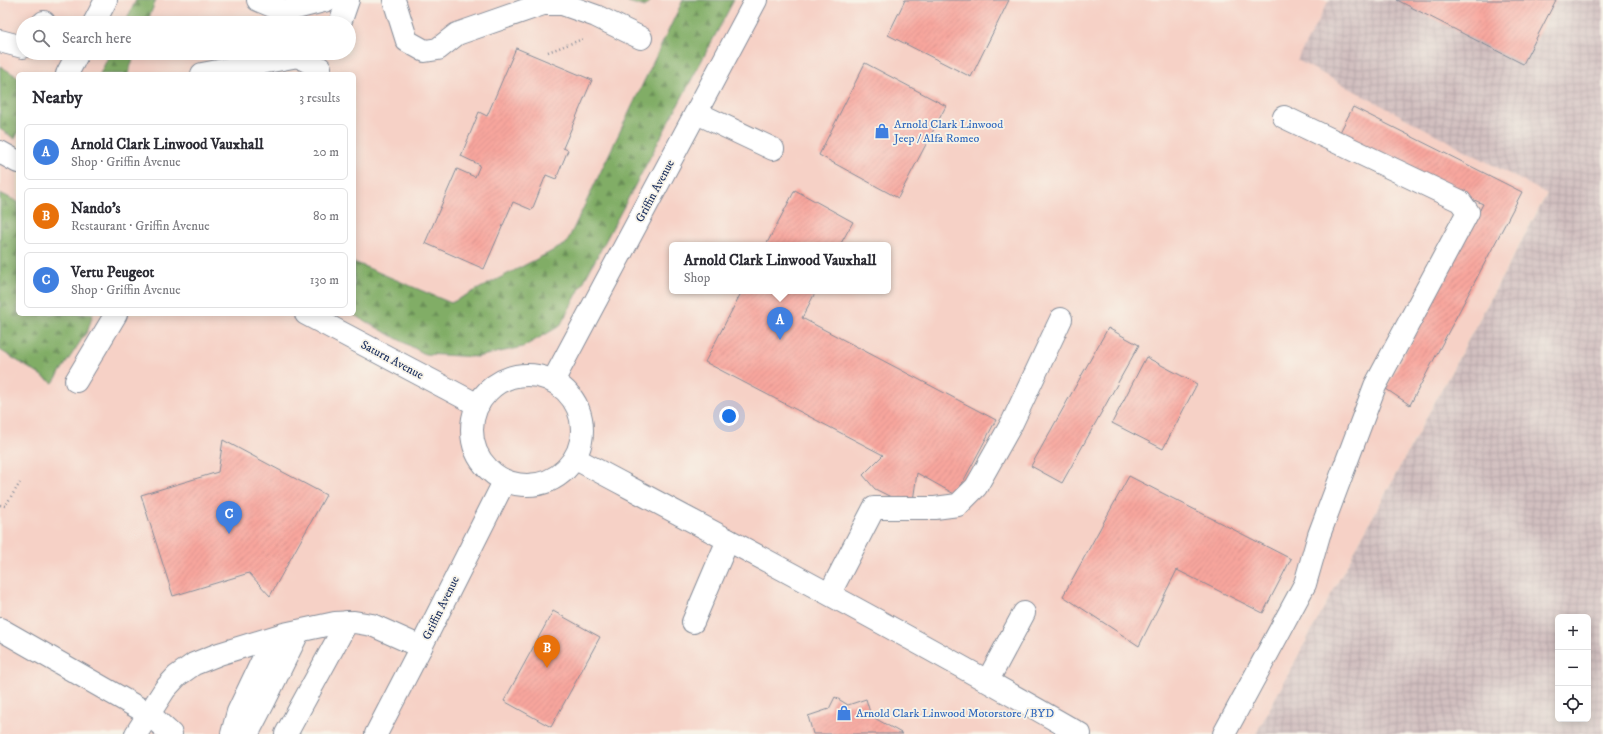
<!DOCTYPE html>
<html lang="en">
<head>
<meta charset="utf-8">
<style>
  body { margin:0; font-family:"IM FELL DW Pica",serif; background:#f2f2f3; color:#2b2b33 }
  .controls { position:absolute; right:12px; bottom:12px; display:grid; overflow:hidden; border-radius:6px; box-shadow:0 2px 10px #0003 }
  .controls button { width:36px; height:36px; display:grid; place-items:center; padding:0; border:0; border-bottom:1px solid #e1e1e2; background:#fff; color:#2b2b33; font:20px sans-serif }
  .you { position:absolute; left:729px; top:416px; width:14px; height:14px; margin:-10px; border:3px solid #fff; border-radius:50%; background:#1a73e8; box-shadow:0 0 0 6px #1a73e833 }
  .badge { display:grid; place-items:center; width:26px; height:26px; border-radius:50%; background:#2563eb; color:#fff; font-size:13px; font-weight:700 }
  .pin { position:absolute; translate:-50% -33px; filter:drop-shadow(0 1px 2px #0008) }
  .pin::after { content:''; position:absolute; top:21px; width:14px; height:12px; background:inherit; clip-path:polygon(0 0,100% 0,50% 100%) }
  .popup { position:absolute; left:669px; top:242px; width:222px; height:52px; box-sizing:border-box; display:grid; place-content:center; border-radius:6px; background:#fff; filter:drop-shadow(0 1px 3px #0005); font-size:13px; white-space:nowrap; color:#7c7c81 }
  .popup b { font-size:15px; color:#2b2b33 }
  .popup::after { content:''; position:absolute; left:50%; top:100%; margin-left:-8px; border:8px solid transparent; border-top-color:#fff }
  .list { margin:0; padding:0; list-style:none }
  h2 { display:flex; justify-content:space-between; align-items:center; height:52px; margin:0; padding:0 16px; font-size:17px }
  h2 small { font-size:13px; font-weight:400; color:#7c7c81 }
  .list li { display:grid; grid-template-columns:26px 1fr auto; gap:12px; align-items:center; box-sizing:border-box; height:56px; margin:0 8px 8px; padding:0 8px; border:1px solid #e1e1e2; border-radius:6px }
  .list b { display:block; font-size:15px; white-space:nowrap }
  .list p { margin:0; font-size:13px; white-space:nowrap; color:#7c7c81 }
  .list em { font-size:13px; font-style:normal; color:#7c7c81 }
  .icon { flex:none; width:22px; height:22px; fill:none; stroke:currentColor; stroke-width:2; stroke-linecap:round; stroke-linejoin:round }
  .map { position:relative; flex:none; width:1603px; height:734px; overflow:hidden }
  .search { position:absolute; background:#fff; box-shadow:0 2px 10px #0003; left:16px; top:16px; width:340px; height:44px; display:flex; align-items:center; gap:10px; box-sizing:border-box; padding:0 14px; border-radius:22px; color:#7c7c81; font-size:15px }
  .panel { position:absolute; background:#fff; box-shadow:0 2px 10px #0003; left:16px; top:72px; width:340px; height:244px; border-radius:6px }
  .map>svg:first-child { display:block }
  .built { fill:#f6d1c6; fill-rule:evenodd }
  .industrial { fill:url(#industrial-grid); fill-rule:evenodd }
  .forest { fill:url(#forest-firs); stroke:#4e6e62 }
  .building { fill:url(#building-hatch) }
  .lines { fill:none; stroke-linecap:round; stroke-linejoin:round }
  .minor-casing { stroke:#858c98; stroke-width:24 }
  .path { stroke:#858c98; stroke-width:2.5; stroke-dasharray:1 3; stroke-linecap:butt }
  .minor { stroke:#fff; stroke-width:22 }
  .labels { text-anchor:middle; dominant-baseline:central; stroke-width:3.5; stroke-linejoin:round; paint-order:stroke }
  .shop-label { font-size:12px; fill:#366cbe; stroke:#f7f3e8; text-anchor:start }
  .street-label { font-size:12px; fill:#1b2f5e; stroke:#f7f3e8 }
</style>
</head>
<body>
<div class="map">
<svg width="1603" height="734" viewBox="0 0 1603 734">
  <defs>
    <pattern id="industrial-grid" width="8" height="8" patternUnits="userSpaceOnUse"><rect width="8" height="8" fill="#d1bfbf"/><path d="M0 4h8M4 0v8" fill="none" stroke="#b3a4a7"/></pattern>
    <pattern id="forest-firs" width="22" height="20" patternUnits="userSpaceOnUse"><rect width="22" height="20" fill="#81ad66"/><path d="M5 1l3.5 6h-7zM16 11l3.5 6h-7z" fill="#698d57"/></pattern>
    <pattern id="building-hatch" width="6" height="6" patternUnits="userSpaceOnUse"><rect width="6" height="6" fill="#f8a69d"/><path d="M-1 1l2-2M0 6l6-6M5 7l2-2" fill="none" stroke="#d48f8a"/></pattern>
  </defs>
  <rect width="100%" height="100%" fill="#f7f3e8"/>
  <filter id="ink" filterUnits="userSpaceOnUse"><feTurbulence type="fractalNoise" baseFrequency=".025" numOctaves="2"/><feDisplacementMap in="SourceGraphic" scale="8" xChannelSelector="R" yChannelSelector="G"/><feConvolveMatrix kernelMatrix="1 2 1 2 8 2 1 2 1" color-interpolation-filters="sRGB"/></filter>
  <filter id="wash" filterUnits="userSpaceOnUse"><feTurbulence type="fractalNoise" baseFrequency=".012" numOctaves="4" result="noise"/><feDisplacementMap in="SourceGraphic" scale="16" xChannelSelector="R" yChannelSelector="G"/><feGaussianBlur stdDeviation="0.9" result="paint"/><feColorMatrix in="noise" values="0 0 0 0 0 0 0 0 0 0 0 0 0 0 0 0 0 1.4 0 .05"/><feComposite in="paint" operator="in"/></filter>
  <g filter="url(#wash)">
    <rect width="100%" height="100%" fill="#efe9d1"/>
    <path class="built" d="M0 0H1329L1298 60 1547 193 1256 734H0ZM23 23H349V53H23ZM18 74H354V314H18ZM672 245H888V291H672Z"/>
    <path class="industrial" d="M1329 0H1603V734H1256L1547 194 1297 60ZM1558 617H1588V719H1558Z"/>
    <g class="forest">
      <polygon points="136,0 156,0 147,23 125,23"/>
      <polygon points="621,0 652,0 645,7"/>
      <polygon points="683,0 734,0 560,326 523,347 477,357 425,354 352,314 354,314 354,262 451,303 566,244"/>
      <polygon points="110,53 135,53 128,74 100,74"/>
      <polygon points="0,66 18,77 18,133 15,139 0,129"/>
      <polygon points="0,193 18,202 18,314 93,314 88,330 53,383 0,350"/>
    </g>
    <g id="blocks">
      <g class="building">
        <polygon points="905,0 1009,0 971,77 888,35"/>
        <polygon points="1397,0 1556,0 1523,64"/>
        <polygon points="516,48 592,80 563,148 568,150 556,179 546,175 532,210 513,202 484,269 425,243 457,169 475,177 480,165 461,156 479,112 487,116"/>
        <polygon points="865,63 946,106 898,198 819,155"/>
        <polygon points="1353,107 1522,192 1410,405 1386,389 1483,204 1338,136"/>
        <polygon points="795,190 853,222 840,245 766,245"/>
        <polygon points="742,291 816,291 802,318 996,420 956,495 917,473 913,501 893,498 875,489 863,475 883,455 705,362"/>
        <polygon points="1108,328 1139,345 1062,483 1031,466"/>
        <polygon points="1146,357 1197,384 1163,449 1112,423"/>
        <polygon points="223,440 326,495 270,596 249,573 173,596 141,495 218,472"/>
        <polygon points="1129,476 1291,559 1263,613 1177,570 1139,646 1063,596"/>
        <polygon points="553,611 600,637 551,727 504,701"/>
        <polygon points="835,697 848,705 866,699 871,716 903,734 813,734 808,716 829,709"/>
      </g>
    </g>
  </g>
  <g filter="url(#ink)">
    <use href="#blocks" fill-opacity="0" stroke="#858c98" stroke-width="1"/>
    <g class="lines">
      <g class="minor-casing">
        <g id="minor">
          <polyline points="258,0 284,11 327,0"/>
          <polyline points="394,0 407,41 425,51 438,49 457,34 543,4 562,4 596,16 641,38"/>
          <polyline points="43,23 44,22"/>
          <polyline points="94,23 106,0"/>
          <polyline points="340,23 348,0"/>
          <polyline points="0,41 23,47"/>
          <polyline points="67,74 78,53"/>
          <polyline points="202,74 298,56 320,68"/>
          <polyline points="697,113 773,149"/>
          <polyline points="0,152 18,162"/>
          <polyline points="306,314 478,405"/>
          <circle cx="527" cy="430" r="55"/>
          <polyline points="76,381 116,314"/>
          <polyline points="553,381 756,0"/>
          <path d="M576 459C745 549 914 638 1080 734"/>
          <polyline points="830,593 874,508 935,508 958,505 976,487 1012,423 1061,319"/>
          <polyline points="693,622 728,540"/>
          <polyline points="0,629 149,714 171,734"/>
          <polyline points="988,680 1024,613"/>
          <polyline points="136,734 165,689 177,676 194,664 219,654 284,634 335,623 354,622 372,625 421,647"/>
          <polyline points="232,734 238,712 273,638"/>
          <polyline points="244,734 250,729 264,702 299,631"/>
          <polyline points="286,734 347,622"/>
          <polyline points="376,734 421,647 504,482"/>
          <polyline points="1224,734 1305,584 1319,535 1375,386 1468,212 1460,201 1284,117"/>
        </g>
      </g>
      <g class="path">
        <polyline points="548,52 583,39"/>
        <polyline points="0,505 5,506 20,483"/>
      </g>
      <use href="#minor" class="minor"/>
    </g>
  </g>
  <defs>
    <g id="shop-bare" transform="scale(1.2)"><path d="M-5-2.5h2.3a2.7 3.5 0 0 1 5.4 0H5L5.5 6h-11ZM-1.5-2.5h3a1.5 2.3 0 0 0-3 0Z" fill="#3f7fe0" stroke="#f7f3e8" stroke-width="2.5" paint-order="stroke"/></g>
  </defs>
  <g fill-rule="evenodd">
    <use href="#shop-bare" x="882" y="131"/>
    <use href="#shop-bare" x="844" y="713"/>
  </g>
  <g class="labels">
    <g class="shop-label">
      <text x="894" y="124">Arnold Clark Linwood<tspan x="894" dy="14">Jeep / Alfa Romeo</tspan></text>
      <text x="856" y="713">Arnold Clark Linwood Motorstore / BYD</text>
    </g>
    <g class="street-label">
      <text transform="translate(655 191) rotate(-62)">Griffin Avenue</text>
      <text transform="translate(392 360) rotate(28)">Saturn Avenue</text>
      <text transform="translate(441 608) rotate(-64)">Griffin Avenue</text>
    </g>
  </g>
</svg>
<div class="controls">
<button>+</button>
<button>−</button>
<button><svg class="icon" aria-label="locate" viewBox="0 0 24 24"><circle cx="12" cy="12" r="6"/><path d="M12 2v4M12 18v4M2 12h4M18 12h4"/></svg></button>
</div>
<div class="you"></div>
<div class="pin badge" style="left:780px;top:340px;background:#3f7fe0">A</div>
<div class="popup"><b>Arnold Clark Linwood Vauxhall</b>Shop</div>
<div class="pin badge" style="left:547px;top:668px;background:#e8710a">B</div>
<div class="pin badge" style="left:229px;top:534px;background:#3f7fe0">C</div>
<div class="search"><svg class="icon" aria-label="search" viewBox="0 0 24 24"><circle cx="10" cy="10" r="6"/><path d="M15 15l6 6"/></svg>Search here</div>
<section class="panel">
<h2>Nearby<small>3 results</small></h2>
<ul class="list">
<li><span class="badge" style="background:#3f7fe0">A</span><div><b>Arnold Clark Linwood Vauxhall</b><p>Shop · Griffin Avenue</p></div><em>20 m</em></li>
<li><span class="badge" style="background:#e8710a">B</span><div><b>Nando's</b><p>Restaurant · Griffin Avenue</p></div><em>80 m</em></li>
<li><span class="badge" style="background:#3f7fe0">C</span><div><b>Vertu Peugeot</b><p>Shop · Griffin Avenue</p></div><em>130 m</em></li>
</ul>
</section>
</div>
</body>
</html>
